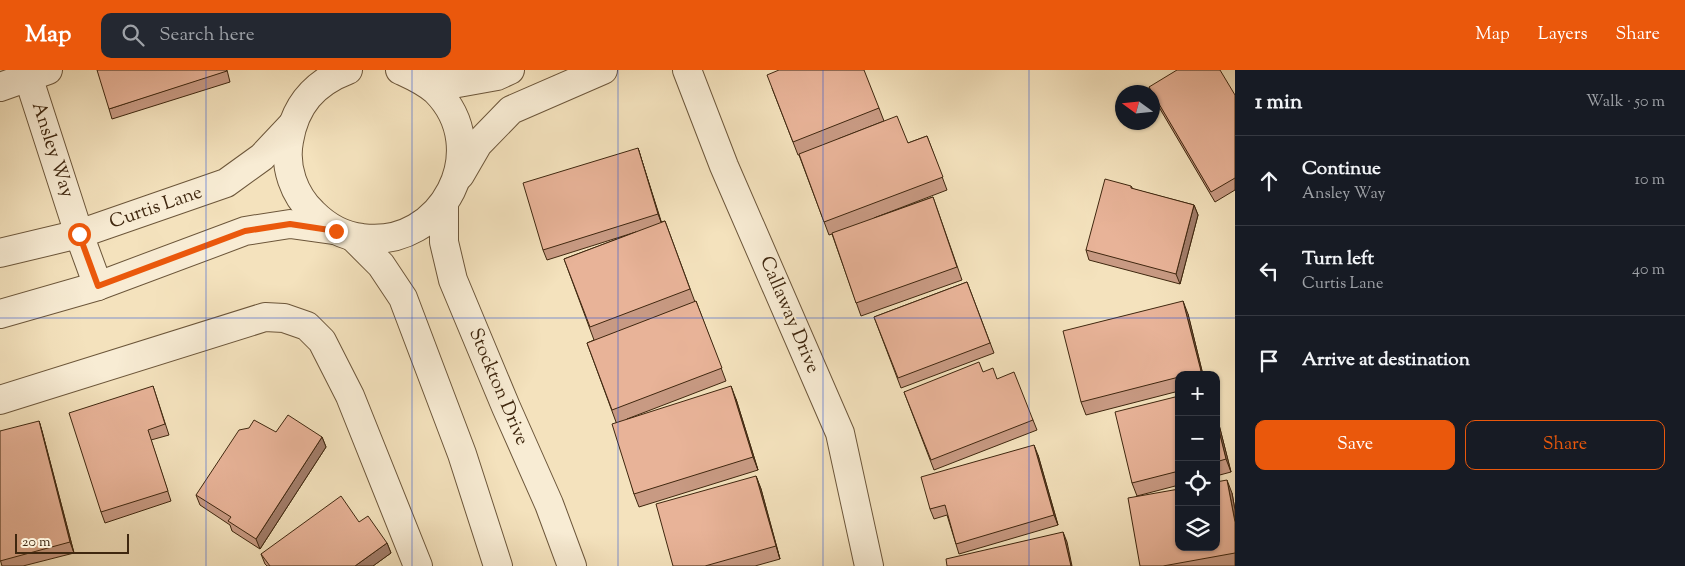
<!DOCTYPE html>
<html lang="en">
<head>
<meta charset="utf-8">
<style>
  body { margin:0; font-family:"Sorts Mill Goudy",serif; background:#242831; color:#f1f3f6 }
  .controls { position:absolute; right:15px; bottom:15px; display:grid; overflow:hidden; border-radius:10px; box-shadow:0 1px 4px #0004 }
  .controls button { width:45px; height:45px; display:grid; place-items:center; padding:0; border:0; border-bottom:1px solid #363941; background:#171b24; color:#f1f3f6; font:25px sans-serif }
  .compass { position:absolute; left:1115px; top:15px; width:45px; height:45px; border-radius:50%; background:#171b24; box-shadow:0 1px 4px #0004; rotate:285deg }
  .scale { position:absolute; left:15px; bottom:12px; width:114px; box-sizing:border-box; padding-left:5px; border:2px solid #3f270f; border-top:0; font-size:14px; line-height:18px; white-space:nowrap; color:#3f270f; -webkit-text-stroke:4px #f8ecd4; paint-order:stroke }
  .stop { position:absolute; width:15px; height:15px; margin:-11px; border:4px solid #ea580c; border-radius:50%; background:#fff }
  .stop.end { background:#ea580c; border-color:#fff; box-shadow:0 1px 5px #0008 }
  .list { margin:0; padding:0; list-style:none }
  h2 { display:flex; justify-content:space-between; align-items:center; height:65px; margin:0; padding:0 20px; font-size:21px }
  h2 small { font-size:16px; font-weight:400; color:#9ea1a6 }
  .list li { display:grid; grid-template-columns:32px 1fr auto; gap:15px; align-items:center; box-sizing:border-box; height:90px; padding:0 20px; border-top:1px solid #363941 }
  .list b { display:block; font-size:19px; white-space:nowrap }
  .list p { margin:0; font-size:16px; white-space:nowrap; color:#9ea1a6 }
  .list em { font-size:16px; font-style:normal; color:#9ea1a6 }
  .actions { display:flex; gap:10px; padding:15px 20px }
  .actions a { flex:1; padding:11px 0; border:1px solid #ea580c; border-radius:10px; text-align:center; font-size:18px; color:#ea580c }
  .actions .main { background:#ea580c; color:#fff }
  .icon { flex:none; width:28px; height:28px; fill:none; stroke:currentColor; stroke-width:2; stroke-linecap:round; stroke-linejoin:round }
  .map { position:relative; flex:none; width:1235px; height:496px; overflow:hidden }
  header { display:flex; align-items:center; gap:30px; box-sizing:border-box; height:70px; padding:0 25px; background:#ea580c; color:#fff }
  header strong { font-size:24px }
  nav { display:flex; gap:28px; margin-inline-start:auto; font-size:18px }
  .search { width:350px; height:45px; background:#242831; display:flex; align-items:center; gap:12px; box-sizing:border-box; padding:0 18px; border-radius:10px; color:#9ea1a6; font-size:19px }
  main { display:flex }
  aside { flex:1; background:#171b24 }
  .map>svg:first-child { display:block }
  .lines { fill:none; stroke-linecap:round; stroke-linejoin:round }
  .minor-casing { stroke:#6c563a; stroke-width:30 }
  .minor { stroke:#f8ecd4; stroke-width:28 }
  .wall { fill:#c89a83; stroke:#3f270f }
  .shaded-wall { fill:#a27d6a; stroke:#3f270f }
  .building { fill:#e8b398; stroke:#3f270f }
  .route { stroke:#ea580c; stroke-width:6 }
  .grid { fill:none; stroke:#1d4ed8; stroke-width:1; stroke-opacity:0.55 }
  .labels { text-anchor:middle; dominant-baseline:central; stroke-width:4; stroke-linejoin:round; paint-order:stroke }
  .street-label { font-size:19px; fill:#3f270f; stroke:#f8ecd4 }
</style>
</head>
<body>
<header>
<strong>Map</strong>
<div class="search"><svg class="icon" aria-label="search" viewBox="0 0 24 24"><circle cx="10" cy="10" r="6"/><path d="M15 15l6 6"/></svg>Search here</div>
<nav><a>Map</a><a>Layers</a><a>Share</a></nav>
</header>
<main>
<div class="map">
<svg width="1235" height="496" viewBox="0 0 1235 496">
  <rect width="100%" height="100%" fill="#f4e2bd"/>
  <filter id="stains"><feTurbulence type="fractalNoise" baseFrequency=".004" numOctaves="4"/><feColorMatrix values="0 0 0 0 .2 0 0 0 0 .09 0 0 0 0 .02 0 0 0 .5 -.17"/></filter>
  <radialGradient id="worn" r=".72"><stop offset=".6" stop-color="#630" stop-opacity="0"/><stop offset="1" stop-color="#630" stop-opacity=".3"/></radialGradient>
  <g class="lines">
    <g class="minor-casing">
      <g id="minor">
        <polyline points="26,0 79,164 98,216"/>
        <path d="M348 0C314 13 295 35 289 71 284 97 294 125 313 143 327 157 343 166 362 168 443 179 494 79 436 21 425 11 413 6 400 0"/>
        <polyline points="687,0 724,96 840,363 869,496"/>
        <polyline points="418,8 458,13 497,6 510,0"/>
        <polyline points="0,17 48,0"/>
        <polyline points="460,105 478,74 511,40 603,0"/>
        <polyline points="444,133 444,172 453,210 506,337 549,434 572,496"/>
        <polyline points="353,167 381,195 403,228 462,384 498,496"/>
        <polyline points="0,183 79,164 226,113 262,87 292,55"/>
        <polyline points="0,244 98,216 245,161 290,154 333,160"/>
        <polyline points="0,330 265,247 284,248 307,256 322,271 350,326 418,496"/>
      </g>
    </g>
    <use href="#minor" class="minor"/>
  </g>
  <g class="wall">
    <polygon points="227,0 230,12 112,49 109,39"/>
    <polygon points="1149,17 1235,25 1235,120 1215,132 1153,27 1152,22 1151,22"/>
    <polygon points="772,18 879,38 884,51 838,69 908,73 927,66 947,120 874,148 933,127 962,210 861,246 832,164 829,165 799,85 798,85"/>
    <polygon points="638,78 661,152 665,151 695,232 696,231 726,311 627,349 736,329 758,400 639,437 634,424 616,352 587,273 594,270 564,189 636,162 547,190 543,180"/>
    <polygon points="1131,116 1133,119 1194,135 1198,145 1180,214 1089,190 1086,180"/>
    <polygon points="967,212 994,283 901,318 874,247"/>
    <polygon points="1188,244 1203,305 1179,305 1179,321 1086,345 1081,332"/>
    <polygon points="997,309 1033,350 1037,360 934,400 904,322"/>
    <polygon points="153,316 169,365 151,370 171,431 105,453 101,442"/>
    <polygon points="1179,326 1179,415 1137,426 1132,413"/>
    <polygon points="1216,343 1231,402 1216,406"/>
    <polygon points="39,351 42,361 74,483 23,496 2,496 0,489"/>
    <polygon points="276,362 322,367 326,377 260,479 232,461 230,455 200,435 196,425"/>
    <polygon points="1038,385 1058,455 959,484 947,445 934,449 930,439"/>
    <polygon points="756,406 761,419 780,489 755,496 673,496"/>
    <polygon points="1232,423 1235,440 1235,496 1140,496"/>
    <polygon points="359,452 387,473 391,483 373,496 267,496 265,494 261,484"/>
  </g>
  <g class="shaded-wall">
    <polygon points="638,78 641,88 662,154 658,144"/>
    <polygon points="1194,135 1198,145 1180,214 1176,204"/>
    <polygon points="1183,231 1188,244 1203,305 1202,305 1201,301"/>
    <polygon points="731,316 736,329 758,400 753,387"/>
    <polygon points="1216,343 1231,402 1226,389 1216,349"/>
    <polygon points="39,351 42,361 74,483 70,472"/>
    <polygon points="322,367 326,377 260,479 256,469"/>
    <polygon points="1034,375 1038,385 1058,455 1054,445"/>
    <polygon points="756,406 761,419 780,489 776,476"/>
    <polygon points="1227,410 1232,423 1235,440 1235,452"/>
    <polygon points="1063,462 1067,472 1072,496 1071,496"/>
    <polygon points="387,473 391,483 373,496 355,496"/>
  </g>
  <g class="building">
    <polygon points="97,0 226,0 227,1 109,39"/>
    <polygon points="779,0 864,0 879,38 793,72 767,5"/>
    <polygon points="1177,0 1220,0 1235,25 1235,108 1211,122 1149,17"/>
    <polygon points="897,46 908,73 927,66 943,107 824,152 799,84"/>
    <polygon points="638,78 658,144 543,180 523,113"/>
    <polygon points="1105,109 1131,116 1131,118 1194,135 1176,204 1086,180"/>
    <polygon points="933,127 957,197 856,233 832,163"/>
    <polygon points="665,151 690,219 590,257 564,189"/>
    <polygon points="967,212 990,273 898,308 874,247"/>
    <polygon points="696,231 722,298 612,340 587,273"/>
    <polygon points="1183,231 1201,301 1188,305 1179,305 1179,307 1081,332 1063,261"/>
    <polygon points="979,292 983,302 993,298 997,309 1014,302 1033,350 931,390 904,322"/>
    <polygon points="153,316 165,354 148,360 168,421 101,442 69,343"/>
    <polygon points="731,316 753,387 634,424 612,354"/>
    <polygon points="1179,326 1179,401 1132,413 1115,342"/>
    <polygon points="288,345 322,367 256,469 228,451 231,447 196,425 239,360 249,358 254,350 276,362"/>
    <polygon points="1216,349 1226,389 1216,392"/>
    <polygon points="39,351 70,472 0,491 0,361"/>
    <polygon points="1034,375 1054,445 956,474 945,435 930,439 921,407"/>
    <polygon points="756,406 776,476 705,496 673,496 656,434"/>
    <polygon points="1227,410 1235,452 1235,483 1163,496 1140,496 1128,428 1179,419 1179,477 1216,477 1216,412"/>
    <polygon points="341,426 359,452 368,446 387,473 355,496 270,496 261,484"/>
    <polygon points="1063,462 1071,496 947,496 946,489"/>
  </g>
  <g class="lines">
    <polyline class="route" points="79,164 98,216 245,161 290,154 336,161"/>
  </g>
  <path class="grid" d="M206 0V496M412 0V496M618 0V496M823 0V496M1029 0V496M0 248H1235"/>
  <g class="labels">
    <g class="street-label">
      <text transform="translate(52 80) rotate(72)">Ansley Way</text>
      <text transform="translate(156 138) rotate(-19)">Curtis Lane</text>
      <text transform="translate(789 245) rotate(67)">Callaway Drive</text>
      <text transform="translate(498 317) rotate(67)">Stockton Drive</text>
    </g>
  </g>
  <rect width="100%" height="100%" filter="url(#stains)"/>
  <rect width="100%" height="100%" fill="url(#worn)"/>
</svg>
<div class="controls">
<button>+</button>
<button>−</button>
<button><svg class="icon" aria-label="locate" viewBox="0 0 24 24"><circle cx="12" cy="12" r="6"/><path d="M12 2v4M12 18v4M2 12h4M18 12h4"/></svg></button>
<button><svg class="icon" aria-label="layers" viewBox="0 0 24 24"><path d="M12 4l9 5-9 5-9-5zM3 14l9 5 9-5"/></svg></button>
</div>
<svg class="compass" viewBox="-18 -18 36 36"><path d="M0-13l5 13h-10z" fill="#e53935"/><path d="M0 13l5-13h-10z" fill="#9ea1a6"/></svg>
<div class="scale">20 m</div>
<div class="stop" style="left:79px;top:164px"></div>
<div class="stop end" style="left:336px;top:161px"></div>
</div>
<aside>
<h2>1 min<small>Walk · 50 m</small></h2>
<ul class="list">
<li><svg class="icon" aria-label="ahead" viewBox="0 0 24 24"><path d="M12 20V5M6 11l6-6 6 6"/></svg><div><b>Continue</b><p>Ansley Way</p></div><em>10 m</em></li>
<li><svg class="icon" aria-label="left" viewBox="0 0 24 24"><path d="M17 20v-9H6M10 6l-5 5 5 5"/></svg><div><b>Turn left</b><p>Curtis Lane</p></div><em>40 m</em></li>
<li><svg class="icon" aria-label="arrive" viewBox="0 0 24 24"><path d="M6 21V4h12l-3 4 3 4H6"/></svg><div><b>Arrive at destination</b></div></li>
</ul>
<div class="actions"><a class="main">Save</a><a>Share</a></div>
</aside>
</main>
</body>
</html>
